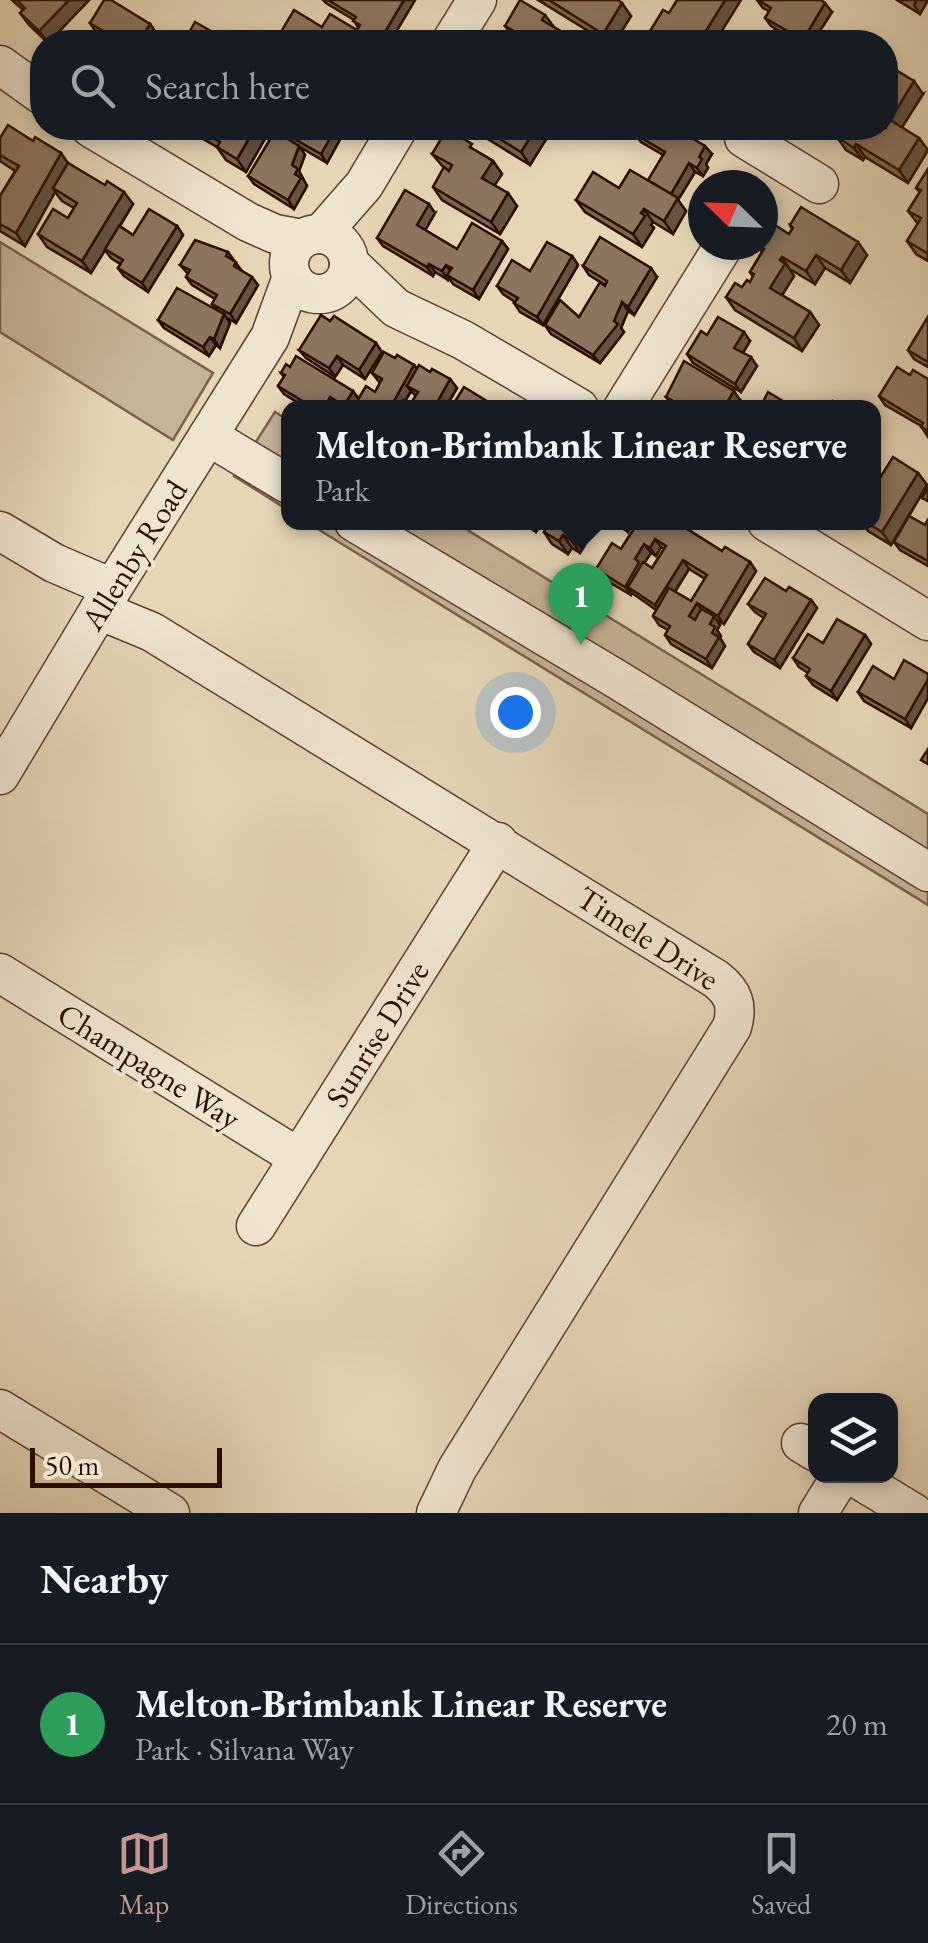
<!DOCTYPE html>
<html lang="en">
<head>
<meta charset="utf-8">
<style>
  body { margin:0; font-family:"EB Garamond",serif; background:#242831; color:#f1f3f6 }
  .controls { position:absolute; right:30px; bottom:30px; display:grid; overflow:hidden; border-radius:20px; box-shadow:0 5px 15px #0003 }
  .controls button { width:90px; height:90px; display:grid; place-items:center; padding:0; border:0; border-bottom:2px solid #363941; background:#171b24; color:#f1f3f6; font:50px sans-serif }
  .compass { position:absolute; left:688px; top:170px; width:90px; height:90px; border-radius:50%; background:#171b24; box-shadow:0 5px 15px #0003; rotate:293deg }
  .scale { position:absolute; left:30px; bottom:25px; width:192px; box-sizing:border-box; padding-left:10px; border:5px solid #2d0f02; border-top:0; font-size:28px; line-height:35px; white-space:nowrap; color:#2d0f02; -webkit-text-stroke:8px #eee4d0; paint-order:stroke }
  .you { position:absolute; left:515px; top:712px; width:35px; height:35px; margin:-25px; border:8px solid #fff; border-radius:50%; background:#1a73e8; box-shadow:0 0 0 15px #1a73e833 }
  .badge { display:grid; place-items:center; width:65px; height:65px; border-radius:50%; background:#c59692; color:#fff; font-size:32px; font-weight:700 }
  .pin { position:absolute; translate:-50% -82px; filter:drop-shadow(0 2px 5px #0008) }
  .pin::after { content:''; position:absolute; top:52px; width:35px; height:30px; background:inherit; clip-path:polygon(0 0,100% 0,50% 100%) }
  .popup { position:absolute; left:281px; top:400px; width:600px; height:130px; box-sizing:border-box; display:grid; place-content:center; border-radius:20px; background:#171b24; filter:drop-shadow(0 2px 8px #0005); font-size:32px; white-space:nowrap; color:#9ea1a6 }
  .popup b { font-size:38px; color:#f1f3f6 }
  .popup::after { content:''; position:absolute; left:50%; top:100%; margin-left:-20px; border:20px solid transparent; border-top-color:#171b24 }
  .list { margin:0; padding:0; list-style:none }
  h2 { display:flex; justify-content:space-between; align-items:center; height:130px; margin:0; padding:0 40px; font-size:42px }
  h2 small { font-size:32px; font-weight:400; color:#9ea1a6 }
  .list li { display:grid; grid-template-columns:65px 1fr auto; gap:30px; align-items:center; box-sizing:border-box; height:160px; padding:0 40px; border-top:2px solid #363941 }
  .list b { display:block; font-size:38px; white-space:nowrap }
  .list p { margin:0; font-size:32px; white-space:nowrap; color:#9ea1a6 }
  .list em { font-size:32px; font-style:normal; color:#9ea1a6 }
  .icon { flex:none; width:55px; height:55px; fill:none; stroke:currentColor; stroke-width:2; stroke-linecap:round; stroke-linejoin:round }
  .map { position:relative; flex:none; width:928px; height:1513px; overflow:hidden }
  .search { position:absolute; background:#171b24; box-shadow:0 5px 15px #0003; left:30px; right:30px; top:30px; height:110px; display:flex; align-items:center; gap:25px; box-sizing:border-box; padding:0 35px; border-radius:40px; color:#9ea1a6; font-size:38px }
  .sheet { height:290px; background:#171b24 }
  nav { display:flex; justify-content:space-around; align-items:center; box-sizing:border-box; height:140px; border-top:2px solid #363941; background:#171b24; font-size:28px; color:#9ea1a6 }
  nav a { display:grid; justify-items:center; gap:5px }
  nav .on { color:#c59692 }
  .map>svg:first-child { display:block }
  .green { fill:#c6b497; stroke:#7a624c; stroke-width:2.5 }
  .lines { fill:none; stroke-linecap:round; stroke-linejoin:round }
  .minor-casing { stroke:#5b412f; stroke-width:41 }
  .minor { stroke:#eee4d0; stroke-width:38 }
  .wall { fill:#796553; stroke:#2d0f02; stroke-width:2.5; fill-rule:evenodd }
  .shaded-wall { fill:#635343; stroke:#2d0f02; stroke-width:2.5 }
  .building { fill:#8d7660; stroke:#2d0f02; stroke-width:2.5 }
  .labels { text-anchor:middle; dominant-baseline:central; stroke-width:8; stroke-linejoin:round; paint-order:stroke }
  .street-label { font-size:32px; fill:#2d0f02; stroke:#eee4d0 }
</style>
</head>
<body>
<div class="map">
<svg width="928" height="1513" viewBox="0 0 928 1513">
  <rect width="100%" height="100%" fill="#e5d6b6"/>
  <filter id="stains"><feTurbulence type="fractalNoise" baseFrequency=".002" numOctaves="4"/><feColorMatrix values="0 0 0 0 .2 0 0 0 0 .09 0 0 0 0 .02 0 0 0 .5 -.17"/></filter>
  <radialGradient id="worn" r=".72"><stop offset=".6" stop-color="#630" stop-opacity="0"/><stop offset="1" stop-color="#630" stop-opacity=".3"/></radialGradient>
  <g class="green">
    <polygon points="0,242 213,373 173,440 0,332"/>
    <polygon points="275,412 288,420 288,510 234,476"/>
    <polygon points="308,523 456,523 928,814 928,905"/>
  </g>
  <g class="lines">
    <g class="minor-casing">
      <g id="minor">
        <polyline points="451,42 477,0"/>
        <polyline points="0,65 42,95"/>
        <polyline points="91,128 248,222 275,234 302,239"/>
        <polyline points="744,138 819,184"/>
        <circle cx="319" cy="264" r="30"/>
        <polyline points="321,234 364,185 398,128"/>
        <polyline points="349,263 396,308 463,340 579,408"/>
        <polyline points="623,408 724,245"/>
        <polyline points="208,436 288,484"/>
        <polyline points="354,522 618,680 928,872"/>
        <polyline points="767,522 928,621"/>
        <polyline points="0,531 54,563 112,588"/>
        <path d="M99 610 152 632 716 979C734 993 738 1006 732 1027L457 1469 436 1513"/>
        <polyline points="0,775 102,605 270,337 292,277"/>
        <polyline points="0,973 299,1158"/>
        <polyline points="256,1226 498,842"/>
        <polyline points="0,1409 170,1513"/>
        <polyline points="801,1443 816,1452"/>
        <polyline points="853,1476 914,1513"/>
        <polyline points="818,1513 841,1476"/>
      </g>
    </g>
    <use href="#minor" class="minor"/>
  </g>
  <g class="wall">
    <polygon points="12,0 89,0 49,42 47,42 29,25 20,13 23,10"/>
    <polygon points="323,0 415,0 390,42 282,42 278,37 322,27 357,30 358,28 354,20 326,3"/>
    <polygon points="538,0 618,0 631,16 615,42 606,42"/>
    <polygon points="757,0 832,12 820,30 840,42 798,42 771,26 765,18 769,11 763,8"/>
    <polygon points="897,0 928,0 920,14"/>
    <polygon points="545,15 554,27 565,34 571,42 521,42 514,38 505,26"/>
    <polygon points="90,23 150,24 156,33 106,38 96,32"/>
    <polygon points="923,94 902,127 928,150 908,183 865,157 863,160 846,150 837,137"/>
    <polygon points="187,128 271,128 246,172 226,160 217,147 189,131"/>
    <polygon points="290,128 339,128 343,134 327,163 300,147 305,155 299,171 307,186 294,209 254,184 248,176 292,141 286,134"/>
    <polygon points="470,128 542,128 548,136 530,165"/>
    <polygon points="812,128 837,128 830,138"/>
    <polygon points="635,134 712,154 706,164 708,168 703,176 695,172 678,200 686,211 673,234 653,222 651,225 654,228 642,247 585,212 576,200 648,181 663,155 641,142"/>
    <polygon points="0,138 68,163 133,204 120,226 133,235 177,226 183,235 148,292 124,276 118,268 120,264 111,258 105,250 91,273 47,247 38,234 68,218 74,208 62,201 55,192 25,246 0,231 0,196 15,171 0,161"/>
    <polygon points="478,152 493,161 502,174 494,185 517,206 500,234 442,200 433,187 444,168 432,154"/>
    <polygon points="928,169 928,261 916,254 907,241 918,224 908,211 920,192 916,188"/>
    <polygon points="435,213 425,230 457,249 502,241 508,249 479,299 453,284 449,278 448,280 435,272 433,276 383,246 377,238"/>
    <polygon points="790,225 867,255 850,283 825,268 815,284 791,270 790,271 794,276 782,295 810,312 819,325 802,351 735,310 726,297 750,282 753,277 750,272 762,252 757,245 789,234 792,229"/>
    <polygon points="228,252 242,271 258,285 236,323 227,318 230,323 220,348 216,345 209,356 164,328 158,320 216,309 212,304 215,299 192,285 186,277 188,274 180,265"/>
    <polygon points="572,256 578,265 543,325 520,312 514,303 515,302 503,294 497,286 530,271"/>
    <polygon points="583,266 657,277 634,315 628,311 621,328 624,332 600,363 551,334 545,325 579,317 605,285 589,275"/>
    <polygon points="928,317 928,367 914,359 908,350"/>
    <polygon points="707,335 750,341 743,353 757,366 741,392 693,363 687,354"/>
    <polygon points="299,350 382,352 365,379 343,365 335,377 306,358"/>
    <path d="M395 358 414 365 417 369 430 372 450 379 457 388 445 408H339L336 406V408H306L284 394 278 386 284 377 281 373 353 391 359 399 375 392 380 383 372 373ZM411 391 416 396 410 405 405 401Z"/>
    <polygon points="910,375 928,379 928,437 921,426 885,405 879,396"/>
    <polygon points="666,397 740,400 736,407 737,408 675,408"/>
    <polygon points="918,473 927,485 909,516 925,525 928,520 928,566 900,550 894,542 906,521 891,545 868,531 862,522 874,522 875,486"/>
    <polygon points="520,522 542,522 536,532"/>
    <polygon points="549,522 599,522 580,553 572,548 568,554 552,544 544,532"/>
    <path d="M613 522H676L722 551 750 562 756 571 724 624 717 620 720 625 717 630 721 636 720 638 725 646 712 668 671 644 665 635 668 630 659 625 653 616 656 610 632 593 631 595 602 578 596 569 621 549 633 530 630 528 628 532ZM661 547 664 549 652 568 644 563 651 553 656 556ZM689 569 705 579 691 601 675 592Z"/>
    <polygon points="786,591 811,600 817,608 780,668 754,652 748,644 764,618 755,612 748,604"/>
    <polygon points="865,635 871,644 837,700 813,685 806,676 808,673 799,667 793,658"/>
    <polygon points="928,674 928,698 911,728 864,701 858,692"/>
  </g>
  <g class="shaded-wall">
    <polygon points="69,0 89,0 49,42 47,42 39,31"/>
    <polygon points="404,0 415,0 390,42 379,42"/>
    <polygon points="725,0 741,0 715,42 703,42 701,39"/>
    <polygon points="917,0 928,0 920,14 914,5"/>
    <polygon points="622,3 631,16 615,42 609,42 603,34"/>
    <polygon points="825,3 832,12 813,42 805,42 803,40"/>
    <polygon points="150,24 156,33 150,42 139,42"/>
    <polygon points="565,34 571,42 560,42"/>
    <polygon points="914,81 923,94 899,132 890,120"/>
    <polygon points="255,128 271,128 246,172 237,159"/>
    <polygon points="334,128 339,128 343,134 327,163 321,154"/>
    <polygon points="536,128 542,128 548,136 530,165 521,152"/>
    <polygon points="823,128 837,128 830,138"/>
    <polygon points="919,138 928,150 908,183 899,170"/>
    <polygon points="856,144 865,157 863,160 854,148"/>
    <polygon points="299,146 305,155 299,171 307,186 294,209 288,200 295,174 292,165"/>
    <polygon points="705,146 712,154 706,164 708,168 703,176 697,168 699,157"/>
    <polygon points="61,153 70,166 53,188 55,192 25,246 16,233"/>
    <polygon points="493,161 502,174 491,191 482,178"/>
    <polygon points="689,163 695,172 678,200 686,211 673,234 664,221 671,194"/>
    <polygon points="124,192 133,204 91,273 82,261"/>
    <polygon points="508,193 517,206 500,234 491,222"/>
    <polygon points="429,204 435,213 423,234 417,225"/>
    <polygon points="644,209 653,222 651,225 654,228 642,247 633,234"/>
    <polygon points="177,226 183,235 148,292 142,283"/>
    <polygon points="502,241 508,249 479,299 473,290"/>
    <polygon points="858,242 867,255 850,283 841,270"/>
    <polygon points="816,255 825,268 815,284 806,271"/>
    <polygon points="572,256 578,265 543,325 537,317"/>
    <polygon points="782,257 794,276 779,300 770,288"/>
    <polygon points="429,264 435,272 433,276 427,267"/>
    <polygon points="446,265 452,273 448,280 442,271"/>
    <polygon points="651,268 657,277 634,315 628,307"/>
    <polygon points="252,277 258,285 236,323 230,314"/>
    <polygon points="622,302 628,311 621,328 624,332 600,363 593,355 614,321"/>
    <polygon points="810,312 819,325 802,351 794,338"/>
    <polygon points="224,314 230,323 220,348 214,339"/>
    <polygon points="744,332 750,341 741,356 734,348"/>
    <polygon points="210,337 216,345 209,356 203,347"/>
    <polygon points="376,343 382,352 365,379 359,370"/>
    <polygon points="337,356 343,365 335,377 329,368"/>
    <polygon points="751,357 757,366 741,392 735,384"/>
    <polygon points="414,365 421,374 407,386 411,391 401,408 390,408"/>
    <polygon points="450,379 457,388 445,408 434,408"/>
    <polygon points="353,391 359,400 354,408 345,408 344,406"/>
    <polygon points="734,391 740,400 735,408 727,402"/>
    <polygon points="330,397 336,406 336,408 324,408"/>
    <polygon points="918,473 927,485 891,545 882,532"/>
    <polygon points="529,522 542,522 536,532"/>
    <polygon points="582,522 599,522 580,553 571,540"/>
    <polygon points="622,522 626,522 630,528 628,532"/>
    <polygon points="563,535 572,548 568,554 559,541"/>
    <polygon points="655,539 661,547 656,556 650,548"/>
    <polygon points="644,544 651,553 628,587 632,593 631,595 625,587 635,559"/>
    <polygon points="683,560 689,569 661,613 655,605"/>
    <polygon points="750,562 756,571 724,624 718,616"/>
    <polygon points="811,600 817,608 780,668 774,660"/>
    <polygon points="697,603 703,612 695,625 689,616"/>
    <polygon points="714,616 720,625 717,630 721,636 720,638 725,646 712,668 706,659 712,633 710,624"/>
    <polygon points="865,635 871,644 837,700 831,691"/>
    <polygon points="928,679 928,698 911,728 905,719"/>
  </g>
  <g class="building">
    <polygon points="17,0 69,0 39,31 20,13 25,8"/>
    <polygon points="104,0 111,0 150,24 139,42 103,42 108,34 90,23"/>
    <polygon points="328,0 404,0 379,42 337,42 337,41 332,38 329,42 287,42 278,37 294,10 322,27 330,14 357,30 360,25 353,21 356,17"/>
    <polygon points="520,0 545,15 542,20 565,34 560,42 521,42 524,37 505,26"/>
    <polygon points="549,0 618,0 622,3 603,34"/>
    <polygon points="677,0 725,0 701,39 706,42 658,42 647,36 663,10 669,13"/>
    <polygon points="758,0 821,0 825,3 803,40 765,18 771,8"/>
    <polygon points="195,22 223,38 220,42 184,42"/>
    <polygon points="775,29 797,42 766,42"/>
    <polygon points="820,30 840,42 812,42"/>
    <polygon points="886,64 914,81 890,120 919,138 899,170 856,144 854,148 837,137 843,128 886,128"/>
    <polygon points="8,125 33,141 35,137 61,153 16,233 0,224 0,196 19,166 0,155 0,138"/>
    <polygon points="196,128 255,128 237,159 217,147 220,142"/>
    <polygon points="290,128 336,128 321,154 286,134"/>
    <polygon points="482,128 536,128 521,152"/>
    <polygon points="638,128 675,128 705,146 699,157 702,159 697,168 689,163 671,194 648,180 665,152 635,134"/>
    <polygon points="447,129 472,144 470,147 493,161 482,178 508,193 491,222 433,187 444,167 449,171 452,165 432,154"/>
    <polygon points="275,131 299,146 292,165 298,169 295,174 301,178 288,200 248,176"/>
    <polygon points="68,163 105,185 107,181 124,192 82,261 38,234 53,209 68,218 77,203 53,188"/>
    <polygon points="928,169 928,252 927,253 907,241 921,218 908,211 921,190 916,188"/>
    <polygon points="630,170 678,198 664,221 644,209 641,213 645,216 633,234 576,200 593,172 619,188"/>
    <polygon points="405,190 429,204 417,225 457,249 472,223 502,241 473,290 447,275 452,268 446,265 442,271 429,264 427,267 377,238"/>
    <polygon points="801,207 858,242 841,270 816,255 806,271 782,257 780,260 785,264 770,288 810,312 794,338 726,297 735,283 742,287 747,280 750,282 754,274 750,272 764,249 757,245 763,245 763,233 770,222 789,234 793,228 790,225"/>
    <polygon points="149,209 177,226 142,283 118,268 123,260 105,249 119,226 133,235"/>
    <polygon points="600,237 651,268 628,307 622,302 614,321 618,324 593,355 545,325 560,300 579,317 600,282 605,286 607,281 583,266"/>
    <polygon points="195,240 228,252 226,256 236,262 234,266 252,277 230,314 212,304 217,295 186,277 190,270 180,265"/>
    <polygon points="547,242 572,256 537,317 514,303 518,298 497,286 512,260 530,271"/>
    <polygon points="177,288 224,314 214,339 210,337 203,347 158,320"/>
    <polygon points="321,315 330,321 334,316 376,343 359,370 337,356 329,368 299,350"/>
    <polygon points="718,317 744,332 734,348 751,357 735,384 687,354 701,331 707,335"/>
    <polygon points="928,317 928,362 908,350"/>
    <polygon points="384,352 395,358 397,355 414,365 390,408 353,408 366,386 375,392 382,379 372,373"/>
    <polygon points="296,356 353,391 344,406 330,397 324,408 314,408 278,386 285,375 281,373 286,364 290,367"/>
    <polygon points="684,361 734,391 727,402 737,408 678,408 680,405 666,397"/>
    <polygon points="419,365 430,372 432,369 450,379 434,408 398,408 403,400 410,405 418,392 407,386"/>
    <polygon points="897,367 910,375 913,370 928,379 928,431 921,427 923,423 879,396"/>
    <polygon points="464,387 490,403 488,408 451,408"/>
    <polygon points="768,392 791,406 791,408 760,408"/>
    <polygon points="833,401 844,408 830,408"/>
    <polygon points="893,457 918,473 882,532 866,522 874,522 874,485 875,486"/>
    <polygon points="928,488 928,501 922,498"/>
    <polygon points="909,516 925,525 928,520 928,561 894,542"/>
    <polygon points="549,522 582,522 571,540 563,535 559,541 544,532"/>
    <polygon points="628,522 676,522 722,551 725,547 750,562 718,616 697,603 689,616 695,620 701,609 714,616 710,624 715,627 712,633 719,637 706,659 665,635 670,626 653,616 669,588 691,601 707,575 683,560 655,605 628,587 643,562 652,568 666,546 655,539 650,548 644,544 635,559 639,562 625,587 596,569 612,543 621,549 635,527"/>
    <polygon points="765,578 786,591 789,587 811,600 774,660 748,644 766,614 748,604"/>
    <polygon points="837,619 865,635 831,691 806,676 810,669 793,658 808,634 823,643"/>
    <polygon points="904,660 928,674 928,679 905,719 858,692 873,666 894,679"/>
    <polygon points="928,749 928,764 921,760"/>
  </g>
  <g class="labels">
    <g class="street-label">
      <text transform="translate(134 555) rotate(-58)">Allenby Road</text>
      <text transform="translate(648 938) rotate(33)">Timele Drive</text>
      <text transform="translate(377 1034) rotate(-58)">Sunrise Drive</text>
      <text transform="translate(149 1066) rotate(32)">Champagne Way</text>
    </g>
  </g>
  <rect width="100%" height="100%" filter="url(#stains)"/>
  <rect width="100%" height="100%" fill="url(#worn)"/>
</svg>
<div class="controls">
<button><svg class="icon" aria-label="layers" viewBox="0 0 24 24"><path d="M12 4l9 5-9 5-9-5zM3 14l9 5 9-5"/></svg></button>
</div>
<svg class="compass" viewBox="-18 -18 36 36"><path d="M0-13l5 13h-10z" fill="#e53935"/><path d="M0 13l5-13h-10z" fill="#9ea1a6"/></svg>
<div class="scale">50 m</div>
<div class="you"></div>
<div class="pin badge" style="left:581px;top:645px;background:#2e9e5b">1</div>
<div class="popup"><b>Melton-Brimbank Linear Reserve</b>Park</div>
<div class="search"><svg class="icon" aria-label="search" viewBox="0 0 24 24"><circle cx="10" cy="10" r="6"/><path d="M15 15l6 6"/></svg>Search here</div>
</div>
<section class="sheet">
<h2>Nearby<small></small></h2>
<ul class="list">
<li><span class="badge" style="background:#2e9e5b">1</span><div><b>Melton-Brimbank Linear Reserve</b><p>Park · Silvana Way</p></div><em>20 m</em></li>
</ul>
</section>
<nav>
<a class="on"><svg class="icon" aria-label="map" viewBox="0 0 24 24"><path d="M3 6l6-2 6 2 6-2v14l-6 2-6-2-6 2zM9 4v14M15 6v14"/></svg>Map</a>
<a><svg class="icon" aria-label="directions" viewBox="0 0 24 24"><path d="M12 3l9 9-9 9-9-9zM9 14v-3h6M13 9l2 2-2 2"/></svg>Directions</a>
<a><svg class="icon" aria-label="saved" viewBox="0 0 24 24"><path d="M7 4h10v16l-5-4-5 4z"/></svg>Saved</a>
</nav>
</body>
</html>
